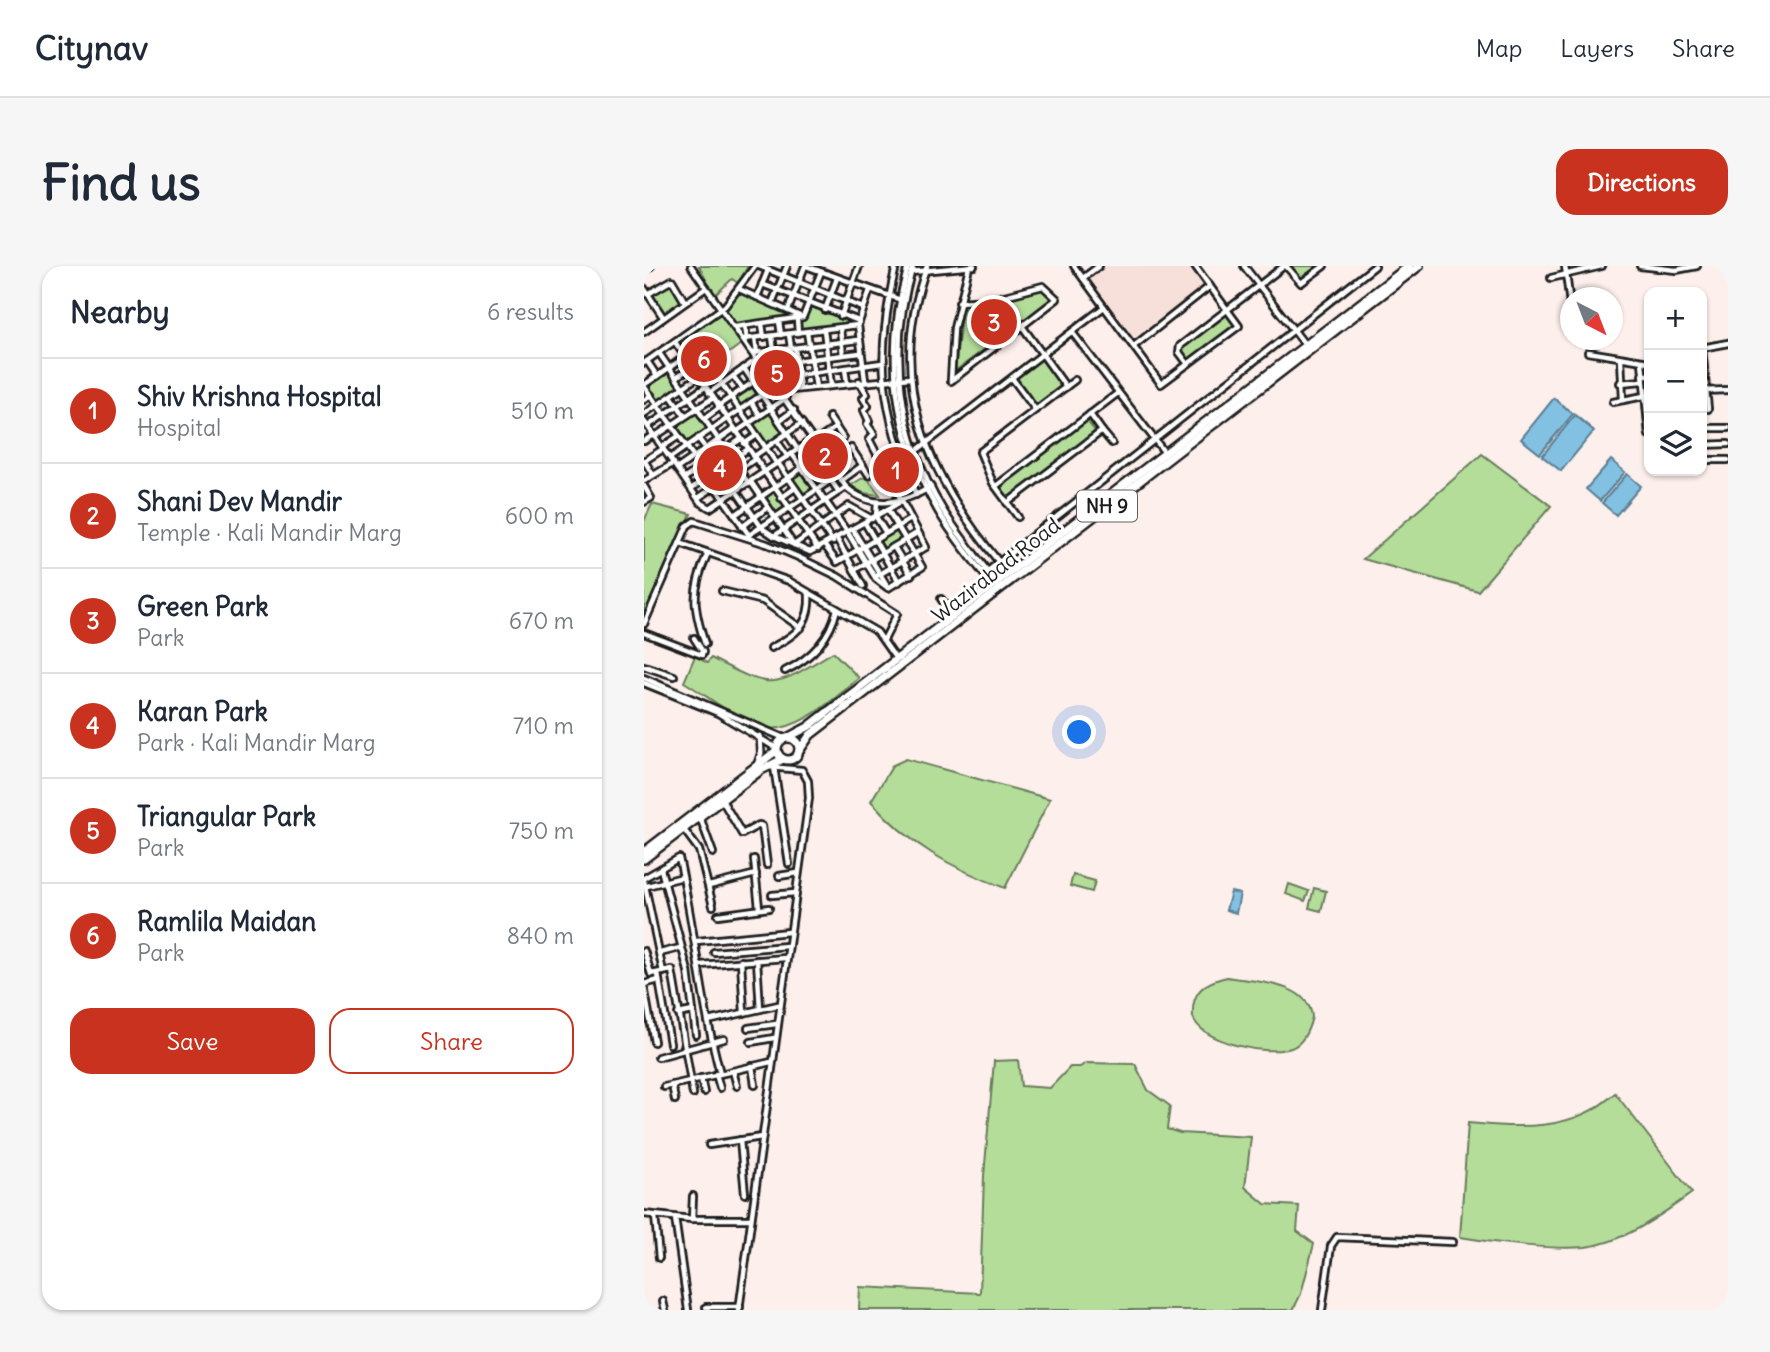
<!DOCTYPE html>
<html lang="en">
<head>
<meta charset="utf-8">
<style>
  body { margin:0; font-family:Delius,sans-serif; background:#f6f6f7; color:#1f2937 }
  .controls { position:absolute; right:21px; top:21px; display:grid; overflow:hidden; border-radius:14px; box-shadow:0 2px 5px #0004 }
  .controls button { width:63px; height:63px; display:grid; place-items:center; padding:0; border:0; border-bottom:2px solid #e0e1e3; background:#fff; color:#1f2937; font:35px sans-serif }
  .compass { position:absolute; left:916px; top:21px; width:63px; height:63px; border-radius:50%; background:#fff; box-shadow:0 2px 5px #0004; rotate:138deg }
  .you { position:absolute; left:436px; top:467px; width:24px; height:24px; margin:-18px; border:5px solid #fff; border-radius:50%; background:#1a73e8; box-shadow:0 0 0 10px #1a73e833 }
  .badge { display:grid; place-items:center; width:46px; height:46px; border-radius:50%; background:#c8321e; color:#fff; font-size:23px; font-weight:700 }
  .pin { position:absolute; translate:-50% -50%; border:4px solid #fff; box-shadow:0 2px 7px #0006 }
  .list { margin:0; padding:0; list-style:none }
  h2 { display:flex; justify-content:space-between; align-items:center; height:91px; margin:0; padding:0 28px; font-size:30px }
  h2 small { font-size:23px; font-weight:400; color:#747a83 }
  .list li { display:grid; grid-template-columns:46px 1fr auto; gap:21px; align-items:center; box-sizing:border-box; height:105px; padding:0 28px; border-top:2px solid #e0e1e3 }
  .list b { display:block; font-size:26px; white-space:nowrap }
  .list p { margin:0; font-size:23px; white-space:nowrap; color:#747a83 }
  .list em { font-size:23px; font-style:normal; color:#747a83 }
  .actions { display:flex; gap:14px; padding:21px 28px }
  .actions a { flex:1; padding:16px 0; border:2px solid #c8321e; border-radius:21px; text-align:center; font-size:24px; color:#c8321e }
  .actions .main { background:#c8321e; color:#fff }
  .icon { flex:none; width:38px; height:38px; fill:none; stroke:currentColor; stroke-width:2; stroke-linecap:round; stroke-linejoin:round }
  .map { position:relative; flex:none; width:1084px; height:1044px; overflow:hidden; border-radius:21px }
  header { display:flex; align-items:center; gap:42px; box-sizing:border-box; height:98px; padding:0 35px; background:#fff; border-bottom:2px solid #e0e1e3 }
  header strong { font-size:33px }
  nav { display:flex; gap:38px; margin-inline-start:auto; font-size:24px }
  .intro { display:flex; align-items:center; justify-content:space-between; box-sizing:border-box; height:168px; padding:0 42px }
  h1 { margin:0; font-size:49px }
  .button { padding:18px 32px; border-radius:21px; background:#c8321e; color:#fff; font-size:24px; font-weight:700 }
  main { display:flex; gap:42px; padding:0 42px }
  aside { flex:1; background:#fff; border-radius:21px; box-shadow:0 2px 5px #0004 }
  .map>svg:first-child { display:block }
  .built { fill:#f7e0d9 }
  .green { fill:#b4dd9a; stroke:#687c5b; stroke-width:2 }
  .water { fill:#83c1e3; stroke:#5a7f93; stroke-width:2 }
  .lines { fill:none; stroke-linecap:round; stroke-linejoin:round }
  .minor-casing { stroke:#1c1c1c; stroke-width:10 }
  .major-casing { stroke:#1c1c1c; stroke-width:10 }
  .highway-casing { stroke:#1c1c1c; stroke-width:12 }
  .minor { stroke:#fff; stroke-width:4.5 }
  .major { stroke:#fff; stroke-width:5 }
  .highway { stroke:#fff; stroke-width:7 }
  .labels { text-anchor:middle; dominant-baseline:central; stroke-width:6; stroke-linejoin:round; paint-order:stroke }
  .shield { fill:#fff; stroke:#606060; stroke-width:2 }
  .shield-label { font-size:19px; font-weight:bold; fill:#1c1c1c }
  .street-label { font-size:21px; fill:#1c1c1c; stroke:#fff }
</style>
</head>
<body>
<header>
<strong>Citynav</strong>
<nav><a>Map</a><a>Layers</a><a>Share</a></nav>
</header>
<div class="intro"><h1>Find us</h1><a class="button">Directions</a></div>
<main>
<aside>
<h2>Nearby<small>6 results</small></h2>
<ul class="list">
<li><span class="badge">1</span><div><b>Shiv Krishna Hospital</b><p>Hospital</p></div><em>510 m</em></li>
<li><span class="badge">2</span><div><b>Shani Dev Mandir</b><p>Temple · Kali Mandir Marg</p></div><em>600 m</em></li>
<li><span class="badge">3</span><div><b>Green Park</b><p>Park</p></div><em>670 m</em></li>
<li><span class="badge">4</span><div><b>Karan Park</b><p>Park · Kali Mandir Marg</p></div><em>710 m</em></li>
<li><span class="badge">5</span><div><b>Triangular Park</b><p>Park</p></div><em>750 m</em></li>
<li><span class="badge">6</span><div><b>Ramlila Maidan</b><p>Park</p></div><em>840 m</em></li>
</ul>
<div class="actions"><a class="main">Save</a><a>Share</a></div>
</aside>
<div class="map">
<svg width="1084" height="1044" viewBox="0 0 1084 1044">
  <rect width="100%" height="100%" fill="#fdefeb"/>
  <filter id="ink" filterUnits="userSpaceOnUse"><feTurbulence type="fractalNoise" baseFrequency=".0143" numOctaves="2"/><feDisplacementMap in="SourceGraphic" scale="14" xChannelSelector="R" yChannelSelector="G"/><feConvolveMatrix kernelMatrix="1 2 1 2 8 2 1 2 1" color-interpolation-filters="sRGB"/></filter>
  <g filter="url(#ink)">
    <polygon class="built" points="458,0 546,0 561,19 487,75 441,13"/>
    <g class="green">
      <polygon points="55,0 104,0 94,17 88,13 70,30"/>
      <polygon points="643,0 675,0 655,16"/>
      <polygon points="26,16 39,35 20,49 6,29"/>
      <polygon points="398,23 407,34 311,105 318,43"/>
      <polygon points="95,24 155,50 91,59 81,44"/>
      <polygon points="166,39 212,58 156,66 155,54"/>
      <polygon points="76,47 97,78 55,109 34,77"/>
      <polygon points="583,47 591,58 543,95 534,84"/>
      <polygon points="398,92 418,120 392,140 371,112"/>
      <polygon points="136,99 141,122 137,123 123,102"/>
      <polygon points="25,104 37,122 14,137 2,120"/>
      <polygon points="109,117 117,129 97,142 89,130"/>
      <polygon points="126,143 142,167 123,180 107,157"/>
      <polygon points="53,144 65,162 42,178 30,160"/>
      <polygon points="443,155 452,166 364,233 356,221"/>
      <polygon points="81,186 94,204 70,220 58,202"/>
      <polygon points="838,188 907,240 834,325 719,293"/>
      <polygon points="157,203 171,223 160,231 146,211"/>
      <polygon points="222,210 236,229 219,227 207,219"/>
      <polygon points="129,223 143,242 132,250 118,230"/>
      <polygon points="8,238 47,248 0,348 0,255"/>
      <polygon points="254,263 261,274 239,286 233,275"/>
      <path d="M189 386 215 412C192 431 149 472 115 461 92 453 62 429 40 416L51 390 63 397 67 392C130 425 128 423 189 386Z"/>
      <path d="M262 493 406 533 361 622C308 602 265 579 227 535L249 499Z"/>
      <polygon points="429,609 451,615 448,626 426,620"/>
      <polygon points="645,618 665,625 661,635 642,628"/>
      <polygon points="670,622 682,625 677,645 665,642"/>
      <path d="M583 711C610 716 665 716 668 751 665 763 659 778 647 782 624 790 557 777 549 751 547 726 560 716 583 711Z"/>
      <polygon points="374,794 377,820 406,822 426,801 436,801 442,797 491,798 504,824 526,840 523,863 536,867 607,871 601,921 621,938 655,940 653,965 670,978 657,1028 649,1044 215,1044 216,1021 336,1027 340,910 350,795"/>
      <path d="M971 827 1048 927C1017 949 981 976 941 981 908 984 850 977 816 971L824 857C876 862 930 866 971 827Z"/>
    </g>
    <g class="water">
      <polygon points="910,132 929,148 896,188 877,173"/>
      <polygon points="931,149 950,165 917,205 898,190"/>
      <polygon points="967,194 981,206 956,235 942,223"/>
      <polygon points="983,208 997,220 972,249 958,237"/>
      <polygon points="587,626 596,628 592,647 582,644"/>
    </g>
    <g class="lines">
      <g class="minor-casing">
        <g id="minor">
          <path d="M47 0 202 221C229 245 259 237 287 221"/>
          <polyline points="115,0 219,42"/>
          <polyline points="162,0 257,34"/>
          <path d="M252 0C230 92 237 142 272 229"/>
          <path d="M264 0C240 86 248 166 294 245 309 271 330 295 348 319"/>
          <path d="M269 0C243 82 254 170 299 244 315 270 335 293 353 318"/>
          <path d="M283 0C241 114 282 208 355 296"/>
          <polyline points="430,0 517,118 595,60 551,0"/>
          <polyline points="600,0 662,80"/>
          <polyline points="642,0 657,17 680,0"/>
          <polyline points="921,0 926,38"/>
          <polyline points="996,0 1032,4 1053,0"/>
          <polyline points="0,5 7,0"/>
          <polyline points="267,6 330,0"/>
          <polyline points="439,12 455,0"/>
          <polyline points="907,12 958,0"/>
          <polyline points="118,18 215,55"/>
          <polyline points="0,22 19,51"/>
          <polyline points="95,23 158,51"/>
          <polyline points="4,28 28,14 41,36"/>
          <polyline points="113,31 124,4"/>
          <polyline points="128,37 143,0"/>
          <polyline points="144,44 161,0"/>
          <polyline points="181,44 193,12"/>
          <polyline points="197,50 215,0"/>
          <polyline points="153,53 154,67"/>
          <polyline points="135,55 137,69"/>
          <polyline points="118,58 120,71"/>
          <polyline points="101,60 103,73"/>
          <polyline points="378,60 422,121"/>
          <polyline points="91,61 159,51 177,6"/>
          <polyline points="196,62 199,89"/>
          <polyline points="180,64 187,119"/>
          <polyline points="0,66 62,22"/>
          <polyline points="163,66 172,121"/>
          <polyline points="428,66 521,187"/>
          <polyline points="145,68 147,82"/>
          <polyline points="128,70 130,85"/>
          <polyline points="111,72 113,87"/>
          <polyline points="100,73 214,59"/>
          <polyline points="31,76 174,283"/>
          <polyline points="490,80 566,20"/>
          <polyline points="151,82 156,123"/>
          <polyline points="1058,82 1064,143"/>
          <polyline points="1058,82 1084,77"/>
          <polyline points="135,84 143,124"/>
          <polyline points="944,86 1005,96"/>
          <polyline points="15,87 105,218"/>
          <polyline points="109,87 214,74"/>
          <polyline points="977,93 979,134"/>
          <polyline points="3,95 13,110"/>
          <polyline points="62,95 133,198"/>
          <polyline points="998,96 1005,169"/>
          <polyline points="0,97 81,40 111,0"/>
          <polyline points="544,98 535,86 536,80 640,0"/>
          <polyline points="119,99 216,87"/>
          <polyline points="100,102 154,184"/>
          <polyline points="201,103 203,117"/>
          <polyline points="998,109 1005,109"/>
          <polyline points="89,110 99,123"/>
          <polyline points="32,111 48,101"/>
          <polyline points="139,111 238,97"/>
          <polyline points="368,112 391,143"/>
          <polyline points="221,114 214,59 226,24"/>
          <polyline points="307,114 310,62 325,1"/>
          <polyline points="215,115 223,128 219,132 224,140 220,144 225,155 223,158 230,168 225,173 282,281 231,311"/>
          <polyline points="307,115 413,33 399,20 345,34 315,36"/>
          <polyline points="976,117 998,115"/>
          <polyline points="0,119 41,91"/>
          <polyline points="0,120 105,269 193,210"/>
          <polyline points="138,125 266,112"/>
          <polyline points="1058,125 1084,124"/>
          <polyline points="65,127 113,93"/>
          <polyline points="27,130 41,150"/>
          <polyline points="0,134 7,129"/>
          <polyline points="107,136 116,149"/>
          <polyline points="969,136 1005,129"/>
          <polyline points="74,140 124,106"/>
          <polyline points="0,148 54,111"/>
          <polyline points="185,151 199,172"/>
          <polyline points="60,153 75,142"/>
          <polyline points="0,155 56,236 66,242 168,174"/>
          <polyline points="135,155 150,144"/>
          <polyline points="4,160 61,121"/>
          <polyline points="1058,162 1084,162"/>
          <polyline points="458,165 468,177"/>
          <polyline points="92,166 142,132"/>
          <polyline points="10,171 69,132"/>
          <polyline points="54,172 69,192"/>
          <polyline points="0,175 9,169"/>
          <polyline points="133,175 144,191"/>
          <polyline points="170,177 192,161"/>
          <polyline points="100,178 113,169"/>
          <polyline points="162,178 195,226"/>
          <polyline points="1058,179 1084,178"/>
          <polyline points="18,181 35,170"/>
          <polyline points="207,182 225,209"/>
          <polyline points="272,185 460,41"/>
          <polyline points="148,188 204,267 232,313 244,322 278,301 244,244"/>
          <polyline points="109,191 158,157"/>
          <polyline points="26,192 132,119"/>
          <polyline points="0,194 9,209"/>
          <polyline points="88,194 104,183"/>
          <polyline points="1058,194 1084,194"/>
          <polyline points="0,195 19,183"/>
          <polyline points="134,197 189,276"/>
          <polyline points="34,202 90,163"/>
          <polyline points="41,212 97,173"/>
          <polyline points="83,212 118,262 130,270 202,221"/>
          <polyline points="165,213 179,203"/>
          <polyline points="0,215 30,197"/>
          <polyline points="197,215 219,199"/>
          <polyline points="107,216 148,276"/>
          <polyline points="0,220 7,232 0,236"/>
          <polyline points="352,220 474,127"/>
          <polyline points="48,222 64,211"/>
          <polyline points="54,232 111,193"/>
          <polyline points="137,232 151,222"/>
          <polyline points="233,236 232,251 242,267"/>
          <polyline points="363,237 458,165 446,148"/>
          <polyline points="91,249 172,192"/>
          <polyline points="374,251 349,217 336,186 431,114"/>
          <polyline points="221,257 255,316"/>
          <polyline points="98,261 124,241"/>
          <polyline points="209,264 244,321"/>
          <polyline points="130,270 166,286 255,237"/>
          <polyline points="193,273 219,320"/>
          <polyline points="36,277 145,315 233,366 252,393"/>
          <polyline points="150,279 205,240 228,253"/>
          <polyline points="181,280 193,296 265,254"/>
          <polyline points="250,281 267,309"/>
          <polyline points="210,304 273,267"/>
          <polyline points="344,305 731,0"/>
          <polyline points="78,325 119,335 157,362"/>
          <polyline points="297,333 310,349"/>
          <polyline points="0,358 43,260 50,255 123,278 154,291 193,310 253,348 240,374"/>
          <polyline points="0,367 58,389 59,386 50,372"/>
          <path d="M61 378C49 341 47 325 63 289"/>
          <path d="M127 382C152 369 167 358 165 328"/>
          <polyline points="0,400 30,410"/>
          <path d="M141 405C168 392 186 373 193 343"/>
          <polyline points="0,412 140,472"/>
          <polyline points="0,417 74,447 132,482"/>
          <polyline points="130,501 145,598"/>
          <polyline points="78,534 98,568 115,559 118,560 123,599"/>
          <polyline points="56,551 69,587"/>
          <polyline points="38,561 55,584 69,640"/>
          <polyline points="110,593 115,642"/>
          <polyline points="17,603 44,705 52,769"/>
          <polyline points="135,610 154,607"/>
          <path d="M0 612 35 592C51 663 57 737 76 807"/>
          <polyline points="0,615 19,706"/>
          <polyline points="3,620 39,611"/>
          <polyline points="65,620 112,608"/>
          <polyline points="128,629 151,627"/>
          <polyline points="74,649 125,642"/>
          <polyline points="53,675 145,666"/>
          <polyline points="0,685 7,708 28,704 49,828"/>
          <polyline points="70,686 143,680"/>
          <polyline points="16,687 36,682"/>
          <polyline points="113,694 116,743"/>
          <polyline points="97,695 100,747"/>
          <polyline points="57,699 141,692"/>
          <polyline points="14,708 26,778"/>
          <polyline points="0,718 15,714"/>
          <polyline points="0,720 10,776"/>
          <polyline points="34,748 49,745"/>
          <polyline points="64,755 134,739"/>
          <polyline points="104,762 132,758"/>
          <polyline points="107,776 130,772"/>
          <polyline points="14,791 80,773"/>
          <polyline points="108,800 111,819"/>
          <polyline points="89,805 93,820"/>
          <polyline points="72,808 76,822"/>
          <polyline points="57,812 60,826"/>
          <polyline points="28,819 31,834"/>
          <polyline points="20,821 127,796"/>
          <polyline points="96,874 101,928"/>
          <polyline points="65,879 118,871"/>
          <polyline points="0,948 48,953 106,953"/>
          <polyline points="11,950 15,992"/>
          <polyline points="31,952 44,1044"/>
          <polyline points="48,953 49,930"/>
          <polyline points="19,1035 21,1044"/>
          <polyline points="62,1041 96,1041"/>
          <polyline points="95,1044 165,532 164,515 158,504 125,501"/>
          <polyline points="678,1044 687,980 693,971 809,976"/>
        </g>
      </g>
      <g class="major-casing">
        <polyline id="major" points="113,499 117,487 116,470"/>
      </g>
      <g class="highway-casing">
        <g id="highway">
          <polyline points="145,471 164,461 765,0"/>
          <circle cx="144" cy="483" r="11"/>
          <polyline points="155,485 166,469 775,0"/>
          <polyline points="0,586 132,485"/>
          <polyline points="0,593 117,504 139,493"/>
        </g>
      </g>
      <use href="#minor" class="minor"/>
      <use href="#major" class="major"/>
      <use href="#highway" class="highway"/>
    </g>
  </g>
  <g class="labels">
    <rect class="shield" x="433" y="224.5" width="60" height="31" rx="5"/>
    <g class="shield-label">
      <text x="463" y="240">NH 9</text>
    </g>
    <g class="street-label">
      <text transform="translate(352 304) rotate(-38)">Wazirabad Road</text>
    </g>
  </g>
</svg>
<div class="controls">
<button>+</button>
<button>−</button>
<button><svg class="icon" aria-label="layers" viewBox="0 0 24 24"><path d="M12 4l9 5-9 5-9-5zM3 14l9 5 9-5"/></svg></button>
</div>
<svg class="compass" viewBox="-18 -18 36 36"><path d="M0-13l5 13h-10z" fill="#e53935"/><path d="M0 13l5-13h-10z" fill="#747a83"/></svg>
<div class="you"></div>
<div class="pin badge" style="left:252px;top:204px">1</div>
<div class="pin badge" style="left:181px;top:190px">2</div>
<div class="pin badge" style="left:350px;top:56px">3</div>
<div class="pin badge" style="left:76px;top:202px">4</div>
<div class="pin badge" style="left:133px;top:107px">5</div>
<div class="pin badge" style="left:60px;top:93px">6</div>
</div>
</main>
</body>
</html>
